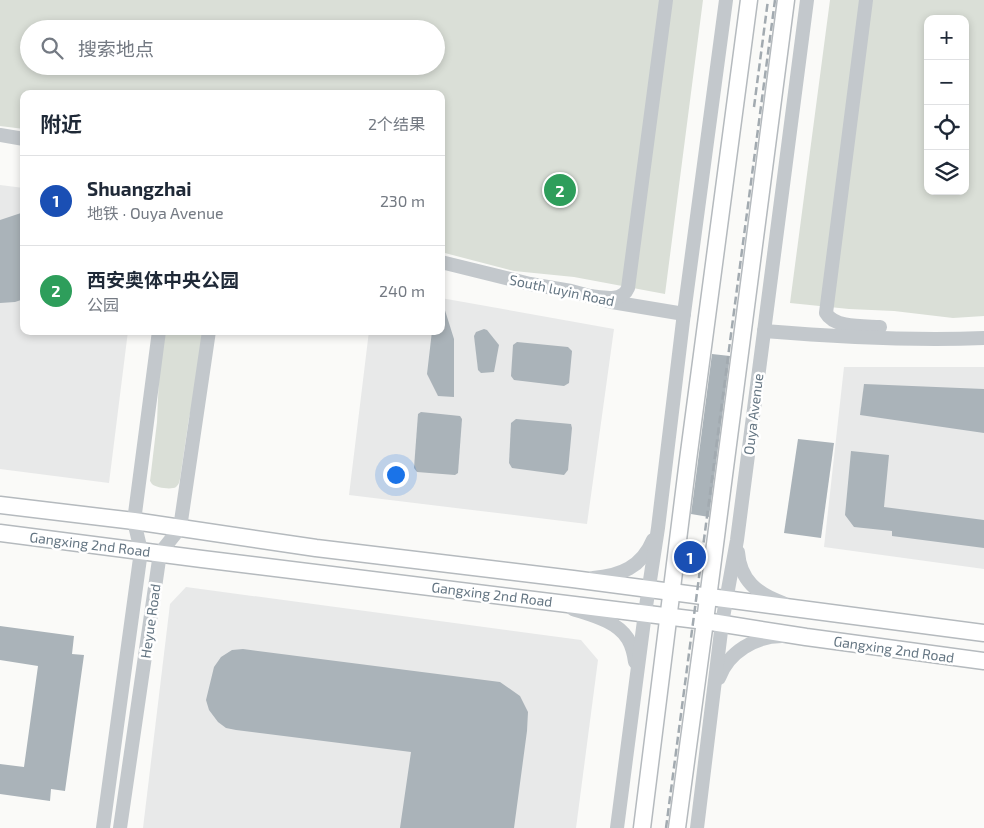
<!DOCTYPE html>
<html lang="zh">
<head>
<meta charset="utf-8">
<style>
  body { margin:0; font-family:"Exo 2","Noto Sans SC",sans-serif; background:#f6f6f7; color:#1f2937 }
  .controls { position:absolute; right:15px; top:15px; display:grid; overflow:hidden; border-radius:10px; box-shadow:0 2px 8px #0003 }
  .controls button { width:45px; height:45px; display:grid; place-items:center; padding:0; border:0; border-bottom:1px solid #e0e1e3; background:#fff; color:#1f2937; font:25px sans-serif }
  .you { position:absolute; left:395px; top:474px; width:18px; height:18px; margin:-12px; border:4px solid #fff; border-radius:50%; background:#1a73e8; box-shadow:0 0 0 8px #1a73e833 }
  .badge { display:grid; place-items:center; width:32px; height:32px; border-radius:50%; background:#e4572e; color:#fff; font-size:16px; font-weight:700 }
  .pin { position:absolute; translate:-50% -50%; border:2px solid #fff; box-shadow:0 1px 5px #0006 }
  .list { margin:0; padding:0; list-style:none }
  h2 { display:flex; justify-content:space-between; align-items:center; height:65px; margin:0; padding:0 20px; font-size:21px }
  h2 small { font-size:16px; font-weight:400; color:#747a83 }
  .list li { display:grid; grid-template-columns:32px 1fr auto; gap:15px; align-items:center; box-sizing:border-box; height:90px; padding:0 20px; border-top:1px solid #e0e1e3 }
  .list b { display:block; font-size:19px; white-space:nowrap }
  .list p { margin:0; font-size:16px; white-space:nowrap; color:#747a83 }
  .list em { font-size:16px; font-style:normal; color:#747a83 }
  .icon { flex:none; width:28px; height:28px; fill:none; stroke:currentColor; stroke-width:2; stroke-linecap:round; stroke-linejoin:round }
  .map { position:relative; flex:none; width:984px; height:828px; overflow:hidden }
  .search { position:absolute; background:#fff; box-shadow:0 2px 8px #0003; left:20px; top:20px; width:425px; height:55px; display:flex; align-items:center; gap:12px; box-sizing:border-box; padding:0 18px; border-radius:28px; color:#747a83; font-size:19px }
  .panel { position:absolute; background:#fff; box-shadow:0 2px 8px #0003; left:20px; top:90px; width:425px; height:245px; border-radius:10px }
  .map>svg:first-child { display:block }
  .built { fill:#e8e9e9 }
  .green { fill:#dadfd7; fill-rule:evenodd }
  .building { fill:#aab3b9 }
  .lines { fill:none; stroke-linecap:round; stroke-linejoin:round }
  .major-casing { stroke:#b5babe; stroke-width:19 }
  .minor { stroke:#c3c8cc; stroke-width:14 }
  .major { stroke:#fff; stroke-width:16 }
  .rail { stroke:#a2aab0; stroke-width:2.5; stroke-dasharray:8 4; stroke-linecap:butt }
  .labels { text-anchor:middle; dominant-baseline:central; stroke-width:5; stroke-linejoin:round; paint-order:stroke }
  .street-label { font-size:14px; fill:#657683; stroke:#fff }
</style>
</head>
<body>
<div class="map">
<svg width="984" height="828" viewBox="0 0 984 828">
  <rect width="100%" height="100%" fill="#fafaf8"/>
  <g class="built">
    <polygon points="0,185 24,188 24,331 128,331 109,483 0,469"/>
    <polygon points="441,298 614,329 587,524 349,495 369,331 441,331"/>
    <polygon points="844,367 984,367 984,569 824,547"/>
    <polygon points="186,587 581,640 598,660 576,828 143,828 170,604"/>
  </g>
  <g class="green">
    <path d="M0 0H703L665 294 574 277 514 271 441 252V94H24V129L0 126ZM29 29H436V66H29Z"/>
    <path d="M830 0H984V316L953 318 894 311 849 309 790 303ZM928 19H965V191H928Z"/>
    <path d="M165 331H204L197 384 189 418 180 479C179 483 179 484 176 487 172 490 156 488 152 484 151 483 151 482 150 481L157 422 159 375Z"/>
  </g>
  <g class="building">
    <polygon points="24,212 24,299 15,302 0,303 0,220"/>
    <polygon points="443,304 454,339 454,397 438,396 427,374 432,331 441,331 441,305"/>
    <polygon points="484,329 487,330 499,345 494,372 481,373 478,370 474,336 476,332"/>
    <polygon points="517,342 568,347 572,351 569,383 564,386 514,380 511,376 513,345"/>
    <polygon points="712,354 730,356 709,517 691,514"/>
    <polygon points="864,384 984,389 984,433 860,415"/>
    <polygon points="421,412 460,416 462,419 458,473 455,475 417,472 414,468 418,414"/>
    <polygon points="516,419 571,424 572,428 568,470 564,475 512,468 509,463 511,423"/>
    <polygon points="798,439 834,443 821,538 784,533"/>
    <polygon points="851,451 889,455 884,507 984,520 984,548 892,536 892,531 854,527 845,515"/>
    <polygon points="0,626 74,636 72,654 84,655 65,791 51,789 50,801 0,794 0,764 24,767 38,666 0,660"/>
    <polygon points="243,649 500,682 520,696 528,712 527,731 514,828 400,828 411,752 236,730 226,728 218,722 209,710 206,700 214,667 221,657 232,650"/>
  </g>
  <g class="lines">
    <g class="major-casing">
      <g id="major">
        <polyline points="0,505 134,521 316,548 573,579 984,633"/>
        <polyline points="0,533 202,559 705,621 806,637 984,661"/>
        <polyline points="642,828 688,460 749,0"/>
        <polyline points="677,828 705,621 786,0"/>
      </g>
    </g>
    <g class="minor">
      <path d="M866 0 826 313C834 328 864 326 880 327"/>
      <polyline points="0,135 24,139"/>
      <polyline points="441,262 530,284 571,291 612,302 684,314"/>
      <path d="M589 296C601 297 622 303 628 288L666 0"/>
      <path d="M764 331C837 337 911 341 984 338"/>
      <path d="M738 552C740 580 757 594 783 603"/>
      <path d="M593 578C620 576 642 567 653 540"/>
      <path d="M573 609C591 615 617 621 628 639 632 646 634 654 635 662"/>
      <path d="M719 678C728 652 756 636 782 636"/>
      <polyline points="103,828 141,551 134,521 159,331"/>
      <polyline points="120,828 160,553 180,528 209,331"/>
      <polyline points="617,828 645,613 658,528 683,321 726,0"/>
      <polyline points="697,828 722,623 737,540 807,0"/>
    </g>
    <use href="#major" class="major"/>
    <g class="rail">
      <polyline points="754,107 768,0"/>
      <polyline points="666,828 775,0"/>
    </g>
  </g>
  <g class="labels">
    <g class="street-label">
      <text transform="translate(562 290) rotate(12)">South luyin Road</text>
      <text transform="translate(753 414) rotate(-83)">Ouya Avenue</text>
      <text transform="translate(90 544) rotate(7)">Gangxing 2nd Road</text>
      <text transform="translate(492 594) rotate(7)">Gangxing 2nd Road</text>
      <text transform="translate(150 621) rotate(-82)">Heyue Road</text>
      <text transform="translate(894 649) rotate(8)">Gangxing 2nd Road</text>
    </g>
  </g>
</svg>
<div class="controls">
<button>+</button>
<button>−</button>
<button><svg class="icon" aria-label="locate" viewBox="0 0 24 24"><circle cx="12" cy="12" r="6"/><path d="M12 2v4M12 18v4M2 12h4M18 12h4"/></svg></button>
<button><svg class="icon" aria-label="layers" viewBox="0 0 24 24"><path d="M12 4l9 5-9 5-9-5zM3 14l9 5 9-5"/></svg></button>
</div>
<div class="you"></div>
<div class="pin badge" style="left:690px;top:557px;background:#1a4fb4">1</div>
<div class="pin badge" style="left:560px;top:190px;background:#2e9e5b">2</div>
<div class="search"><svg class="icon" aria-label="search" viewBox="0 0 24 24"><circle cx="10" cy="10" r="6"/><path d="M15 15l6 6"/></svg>搜索地点</div>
<section class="panel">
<h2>附近<small>2个结果</small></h2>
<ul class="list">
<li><span class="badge" style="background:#1a4fb4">1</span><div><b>Shuangzhai</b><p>地铁 · Ouya Avenue</p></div><em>230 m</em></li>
<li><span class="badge" style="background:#2e9e5b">2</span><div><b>西安奥体中央公园</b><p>公园</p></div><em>240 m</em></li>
</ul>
</section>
</div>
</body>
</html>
